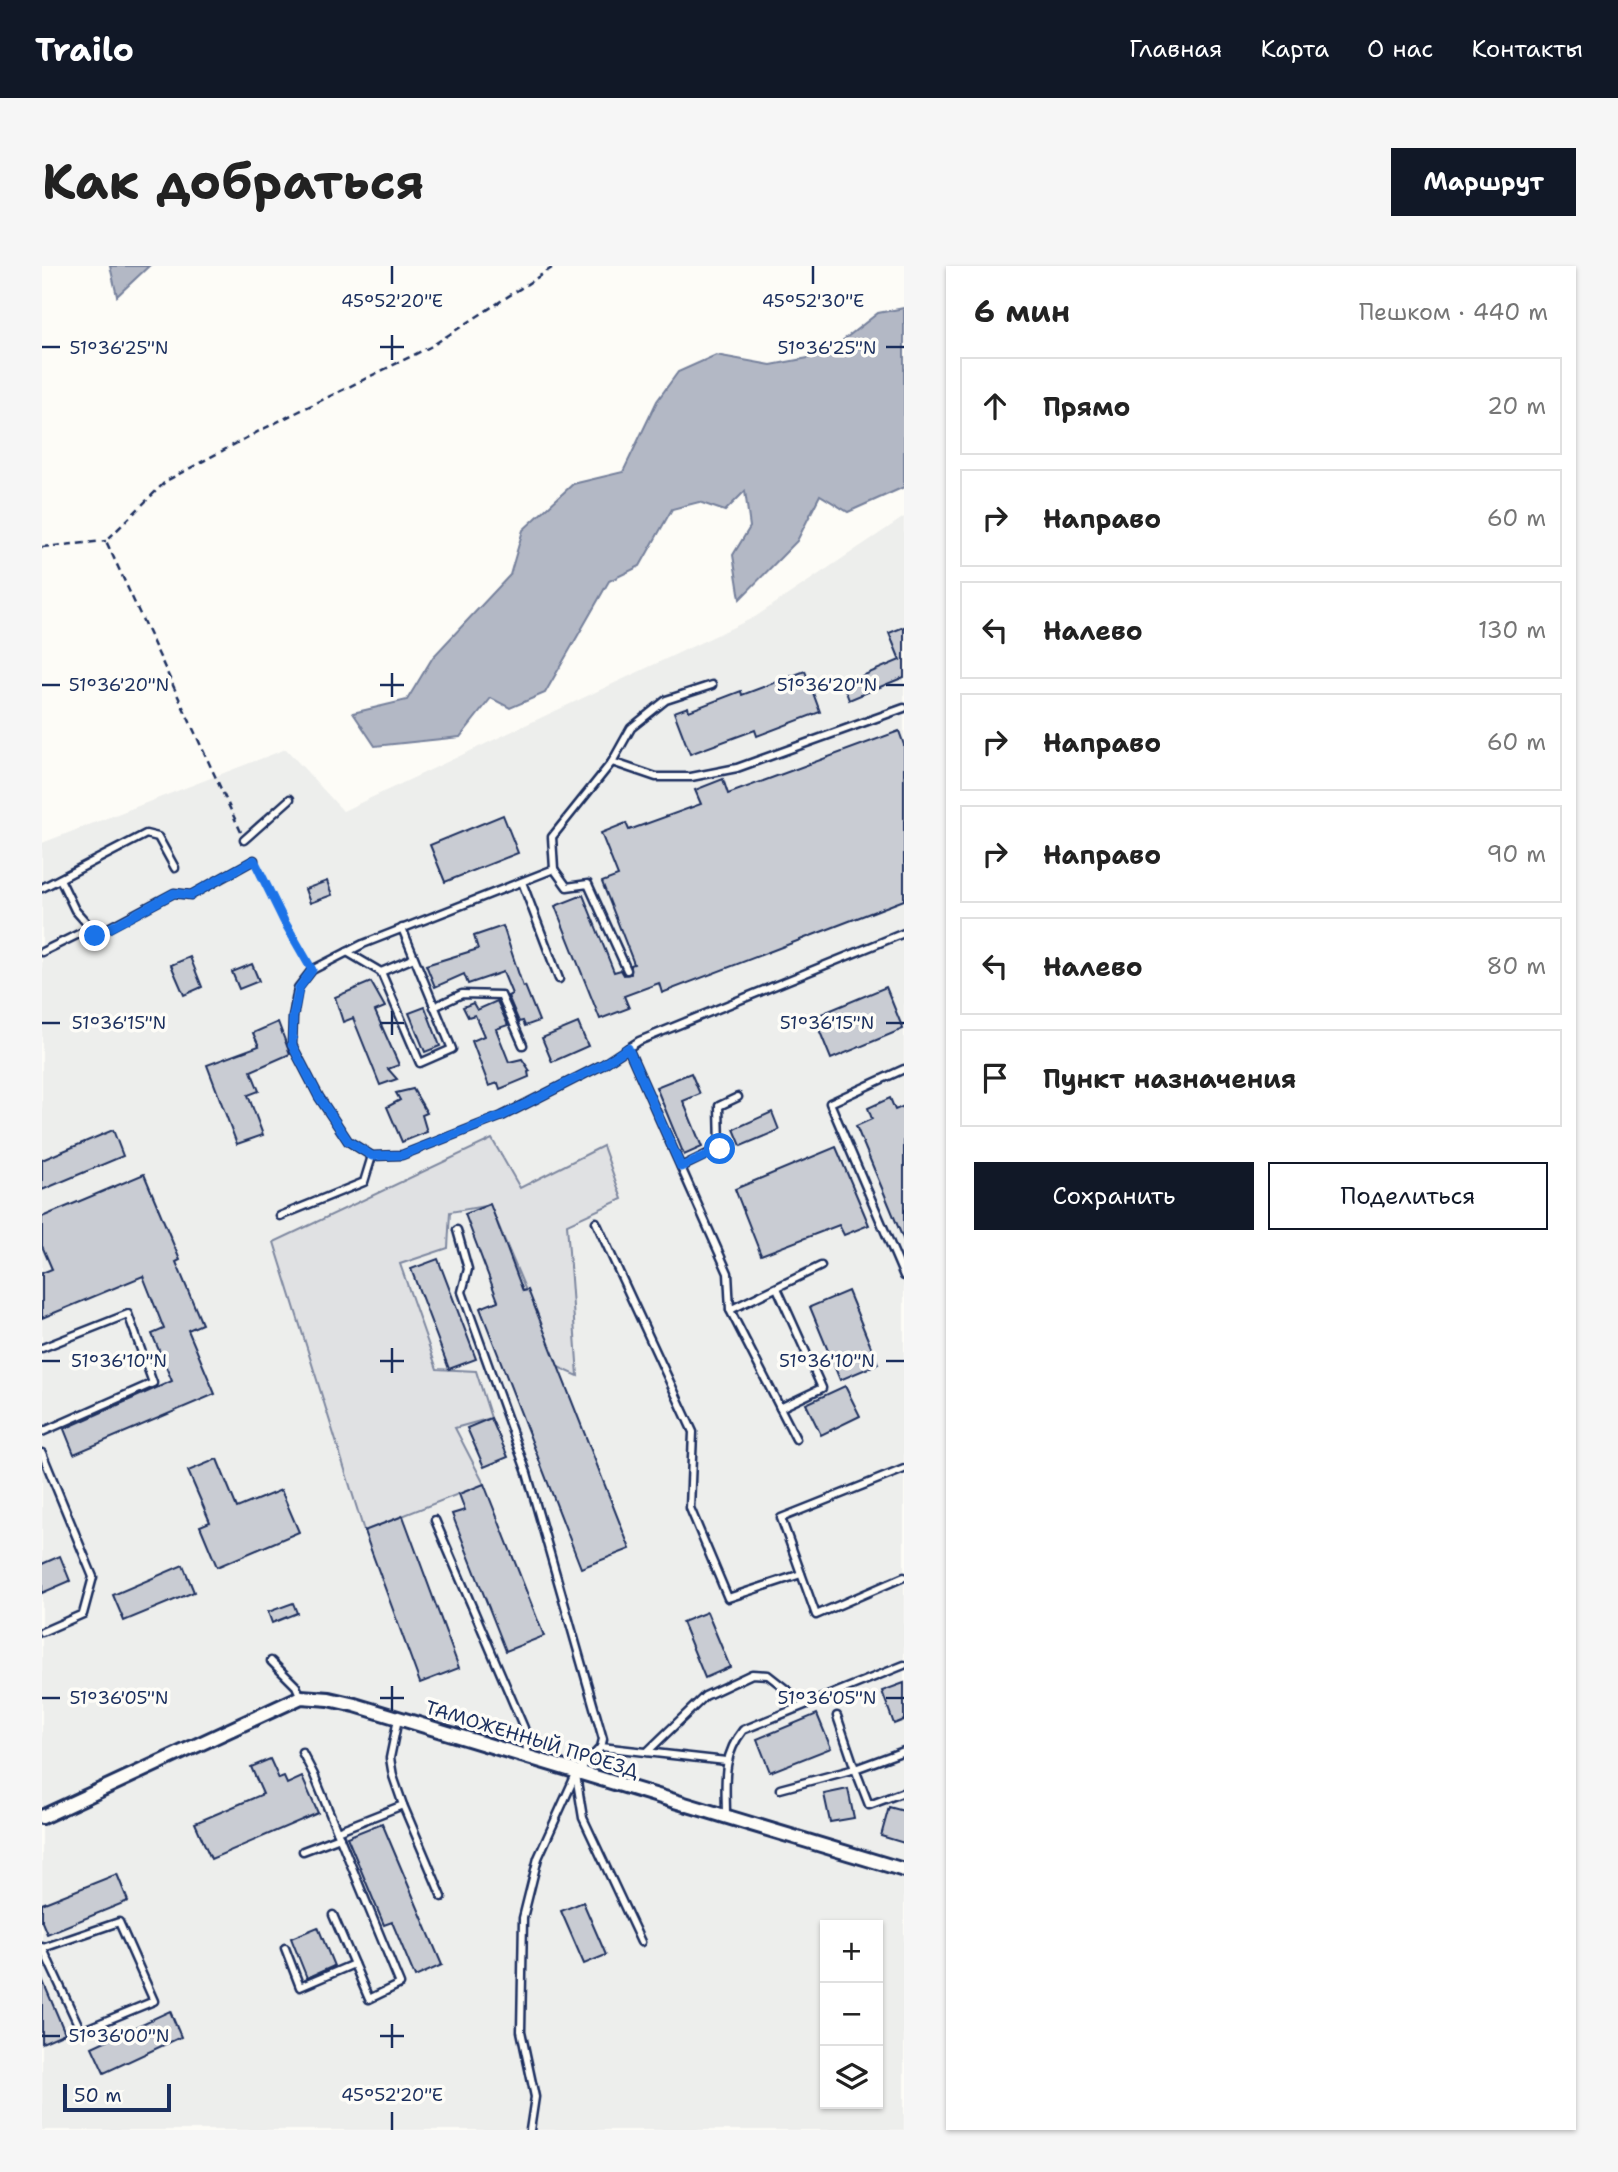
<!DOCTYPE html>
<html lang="ru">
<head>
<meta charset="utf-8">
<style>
  body { margin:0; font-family:"Shantell Sans",sans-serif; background:#f6f6f6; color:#222 }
  .controls { position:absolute; right:21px; bottom:21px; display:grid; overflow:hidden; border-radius:0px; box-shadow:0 2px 5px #0004 }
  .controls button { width:63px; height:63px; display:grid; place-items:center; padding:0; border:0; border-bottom:2px solid #e0e0e0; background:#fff; color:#222; font:35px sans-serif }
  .scale { position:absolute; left:21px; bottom:18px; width:108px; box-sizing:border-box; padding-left:7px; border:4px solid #1b2f5e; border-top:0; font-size:19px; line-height:24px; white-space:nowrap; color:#1b2f5e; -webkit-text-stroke:5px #fdfcf7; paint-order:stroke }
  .stop { position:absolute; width:21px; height:21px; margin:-16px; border:5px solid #1a73e8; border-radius:50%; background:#fff }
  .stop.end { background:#1a73e8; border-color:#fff; box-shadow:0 2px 7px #0008 }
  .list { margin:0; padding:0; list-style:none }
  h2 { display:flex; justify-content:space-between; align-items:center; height:91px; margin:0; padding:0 28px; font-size:30px }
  h2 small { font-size:23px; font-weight:400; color:#767676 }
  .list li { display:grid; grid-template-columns:46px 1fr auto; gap:21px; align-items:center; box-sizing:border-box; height:98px; margin:0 14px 14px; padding:0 14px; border:2px solid #e0e0e0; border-radius:0px }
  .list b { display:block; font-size:26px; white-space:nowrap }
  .list em { font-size:23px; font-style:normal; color:#767676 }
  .actions { display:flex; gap:14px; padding:21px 28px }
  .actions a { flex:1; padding:16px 0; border:2px solid #111827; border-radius:0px; text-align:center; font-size:24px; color:#111827 }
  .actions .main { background:#111827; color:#fff }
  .icon { flex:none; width:38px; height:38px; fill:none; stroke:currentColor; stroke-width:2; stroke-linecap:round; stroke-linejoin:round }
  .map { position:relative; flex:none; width:862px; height:1864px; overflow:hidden; border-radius:0px }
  header { display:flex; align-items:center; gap:42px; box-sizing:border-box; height:98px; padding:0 35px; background:#111827; color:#fff }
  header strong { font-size:33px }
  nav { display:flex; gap:38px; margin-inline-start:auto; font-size:24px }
  .intro { display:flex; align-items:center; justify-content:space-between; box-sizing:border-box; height:168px; padding:0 42px }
  h1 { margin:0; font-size:49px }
  .button { padding:18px 32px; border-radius:0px; background:#111827; color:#fff; font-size:24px; font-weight:700 }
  main { display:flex; gap:42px; padding:0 42px }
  aside { flex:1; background:#fff; border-radius:0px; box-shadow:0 2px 5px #0004 }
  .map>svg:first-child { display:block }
  .built { fill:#edeeec; fill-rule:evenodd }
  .green { fill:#e0e1e3; stroke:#7e88a0; stroke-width:2 }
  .water { fill:#b3b8c5; stroke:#76819c; stroke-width:2 }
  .building { fill:#c9ccd3; stroke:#1b2f5e; stroke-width:2 }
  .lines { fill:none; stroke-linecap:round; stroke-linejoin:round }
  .service-casing { stroke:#1b2f5e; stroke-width:11 }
  .minor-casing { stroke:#1b2f5e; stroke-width:18 }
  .path { stroke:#1b2f5e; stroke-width:2.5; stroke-dasharray:7 5; stroke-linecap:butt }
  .service { stroke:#fdfcf7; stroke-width:6 }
  .minor { stroke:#fdfcf7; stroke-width:12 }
  .route { stroke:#1a73e8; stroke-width:9 }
  .ticks { fill:none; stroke:#1b2f5e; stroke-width:2.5 }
  .labels { text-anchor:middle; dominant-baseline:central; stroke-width:7; stroke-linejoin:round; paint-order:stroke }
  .street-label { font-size:19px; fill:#1b2f5e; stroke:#fdfcf7 }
  .ticks-label { font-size:18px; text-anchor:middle; fill:#1b2f5e; stroke:#fdfcf7; stroke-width:7; stroke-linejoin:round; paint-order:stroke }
</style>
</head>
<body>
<header>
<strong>Trailo</strong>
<nav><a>Главная</a><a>Карта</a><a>О нас</a><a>Контакты</a></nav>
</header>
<div class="intro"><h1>Как добраться</h1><a class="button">Маршрут</a></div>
<main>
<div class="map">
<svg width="862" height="1864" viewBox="0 0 862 1864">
  <rect width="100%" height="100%" fill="#fdfcf7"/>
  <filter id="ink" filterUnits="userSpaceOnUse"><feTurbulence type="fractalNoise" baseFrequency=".0143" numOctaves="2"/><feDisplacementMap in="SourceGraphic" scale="14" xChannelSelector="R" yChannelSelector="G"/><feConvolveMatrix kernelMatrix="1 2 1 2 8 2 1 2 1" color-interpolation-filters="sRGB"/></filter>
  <g filter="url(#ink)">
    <path class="built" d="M862 251V1864H0V577L244 483 301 545 713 351ZM783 1659H836V1838H783Z"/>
    <polygon class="green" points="450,873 478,922 561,880 580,933 525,958 536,1110 516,1101 448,939 408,946 406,982 358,998 395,1103 434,1105 449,1152 413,1162 442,1218 322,1265 232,976"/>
    <g class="water">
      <polygon points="68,0 107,0 75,30"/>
      <polygon points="862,42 862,221 806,246 778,229 755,275 698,333 691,289 708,261 703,225 683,245 657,236 630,243 598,300 567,315 503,427 468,442 449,432 418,471 333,480 311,447 365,434 391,391 468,309 481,264 531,218 581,206 615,135 636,106 674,89 729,99 782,89 836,47"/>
    </g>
    <g class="building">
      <polygon points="862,361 862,411 807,434 801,418 858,394 847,367"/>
      <polygon points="763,405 778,446 715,470 713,464 648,488 632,446 646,441 647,445 699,425 700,429"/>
      <polygon points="857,465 862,479 862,634 620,727 617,717 582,730 587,742 558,753 513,640 541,629 572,706 579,704 582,709 589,708 589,699 592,698 560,616 576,610 559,567 584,557 587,564 659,538 653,524 681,513 686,528"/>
      <polygon points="461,549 476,587 403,616 388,579"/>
      <polygon points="285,615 290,629 268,637 263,623"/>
      <polygon points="461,660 481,721 483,720 497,755 483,760 481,755 477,756 466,730 470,728 461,706 426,718 422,708 393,721 384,699 436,683 432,670"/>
      <polygon points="148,691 160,721 142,729 129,699"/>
      <polygon points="210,698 217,715 197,723 190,706"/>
      <polygon points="329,716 343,741 333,745 357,799 346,803 355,813 338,819 311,752 301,756 293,731"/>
      <polygon points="844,721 861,763 789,793 772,751"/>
      <polygon points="455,735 466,759 454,763 467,796 480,793 488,805 486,806 487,811 458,823 456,817 447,820 430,775 442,770 433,749 426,751 421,741 431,737 435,744"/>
      <polygon points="383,741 398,780 383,786 367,747"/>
      <polygon points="236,756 248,788 209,805 217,825 206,829 221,869 195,878 165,799 217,780 211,767"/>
      <polygon points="536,757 546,780 510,796 500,772"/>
      <polygon points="649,807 658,828 641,835 660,881 642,889 614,821"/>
      <polygon points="371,823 385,847 380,849 385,866 360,876 345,841 358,834 354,827"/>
      <polygon points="848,832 853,844 862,840 862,975 814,860 830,853 826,842"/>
      <polygon points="730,846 737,864 699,880 692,863"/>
      <polygon points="71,864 81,890 0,924 0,894"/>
      <polygon points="794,881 827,959 802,969 797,959 719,989 693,923"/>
      <polygon points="102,908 138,994 134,996 160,1058 146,1064 173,1128 32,1188 22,1163 130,1115 110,1068 122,1063 101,1010 0,1052 0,1007 10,1003 0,980 0,951"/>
      <polygon points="448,938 481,1025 486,1024 588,1283 539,1302 438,1042 456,1035 423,948"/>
      <polygon points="396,993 434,1093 407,1103 369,1003"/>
      <polygon points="806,1025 836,1098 798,1114 768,1041"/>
      <polygon points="803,1120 818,1150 779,1169 764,1138"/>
      <polygon points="449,1152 466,1191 442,1201 425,1162"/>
      <polygon points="175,1193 195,1242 239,1224 257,1266 175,1301 158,1260 168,1256 146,1205"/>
      <polygon points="442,1218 502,1370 464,1385 410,1248 423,1244 417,1228"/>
      <polygon points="361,1250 417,1402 378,1417 322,1265"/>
      <polygon points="18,1290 28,1315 0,1327 0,1298"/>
      <polygon points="141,1299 152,1326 82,1355 71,1329"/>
      <polygon points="251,1337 255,1347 230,1357 226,1346"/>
      <polygon points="665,1346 688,1401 663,1412 640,1356"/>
      <polygon points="862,1417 862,1454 852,1458 840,1425"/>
      <polygon points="775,1448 789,1482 728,1506 715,1473"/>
      <polygon points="228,1493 237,1513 242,1511 245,1518 260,1511 276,1547 169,1593 153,1557 221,1528 209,1501"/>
      <polygon points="806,1523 812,1552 788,1556 782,1528"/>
      <polygon points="847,1541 862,1545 862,1577 839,1570"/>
      <polygon points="340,1557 400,1699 373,1711 350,1656 342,1659 305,1571"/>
      <polygon points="75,1608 86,1635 5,1668 0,1656 0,1638"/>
      <polygon points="541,1636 564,1689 542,1698 519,1645"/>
      <polygon points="276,1661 292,1700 265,1712 249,1672"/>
      <polygon points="0,1713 23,1767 0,1777"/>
      <polygon points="128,1745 139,1771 62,1807 50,1781"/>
    </g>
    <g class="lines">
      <g class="service-casing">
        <g id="service">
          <polyline points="670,419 624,434 589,462 570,496 510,571 512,603 321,678 270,704 256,722 251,751 250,779 277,831 306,875 330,890 360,889 460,850 560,799 597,775 862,667"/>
          <polyline points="570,496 614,511 649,511 695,502 862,442"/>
          <polyline points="202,574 248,533"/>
          <polyline points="512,603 525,621 546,618 585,704"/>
          <polyline points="480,616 517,713"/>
          <polyline points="0,622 104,568 116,571 133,602"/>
          <polyline points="49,662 53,669 132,627 149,629 212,594"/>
          <polyline points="0,686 49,662 33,644 18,613"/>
          <polyline points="305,686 339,706 378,797 410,783 360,662"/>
          <polyline points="339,706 372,692"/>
          <polyline points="392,741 420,728 459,729 481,779"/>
          <polyline points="586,782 686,1007 688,1044 754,1173"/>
          <polyline points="862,803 788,837 862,1010"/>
          <polyline points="639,901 678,882 677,840 696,831"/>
          <polyline points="238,950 322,916 330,890"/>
          <polyline points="554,956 651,1166 648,1242 686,1332 759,1308"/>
          <polyline points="415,964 426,1003 420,1026 485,1207 561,1473 559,1481 534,1508 496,1592 481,1652 479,1765 493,1831 488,1864"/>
          <polyline points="735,1022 780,1122 738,1142"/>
          <polyline points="688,1044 779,1000"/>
          <polyline points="0,1082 86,1048 111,1117 0,1166"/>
          <polyline points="0,1187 51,1311 41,1348 0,1366"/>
          <polyline points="862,1203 739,1252 774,1349 862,1311"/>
          <polyline points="393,1254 482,1462 486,1491"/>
          <polyline points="229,1395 254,1420 259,1431"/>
          <polyline points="795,1450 813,1503 862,1485"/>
          <polyline points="559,1481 684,1495"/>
          <polyline points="260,1486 272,1509 358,1718 327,1733 291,1649"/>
          <polyline points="605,1486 663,1430 710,1408 726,1409 763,1438"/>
          <polyline points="534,1509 541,1552 599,1676"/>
          <polyline points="738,1523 813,1503 827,1539 862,1526"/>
          <polyline points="361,1539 400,1631"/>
          <path d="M684 1550C684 1517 679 1492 701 1464L862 1399"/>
          <polyline points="295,1565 361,1539 351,1510 348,1492 356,1453"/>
          <polyline points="261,1585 298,1571"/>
          <polyline points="0,1681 39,1765 112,1735 77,1656 1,1682"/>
          <polyline points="243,1682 258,1721 312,1698"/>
        </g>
      </g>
      <g class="minor-casing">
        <polyline id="minor" points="0,1551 259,1431 287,1433 313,1439 862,1604"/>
      </g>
      <g class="path">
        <polyline points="0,281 64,275"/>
        <polyline points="199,566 64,275 124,215 221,163 388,81 513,0"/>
        <polyline points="216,604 242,655 266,696"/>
      </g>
      <use href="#service" class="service"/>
      <use href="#minor" class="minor"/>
    </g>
  </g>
  <g class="lines" filter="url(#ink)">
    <polyline class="route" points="53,670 132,627 149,629 212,594 242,655 270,704 257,722 251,751 250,779 277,831 306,875 330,890 360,889 460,850 560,799 586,782 639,901 678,883"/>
  </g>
  <path class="ticks" d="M350 0V18M771 0V18M350 69V94M0 81H18M338 81H362M844 81H862M350 407V431M0 419H18M338 419H362M844 419H862M350 745V769M0 757H18M338 757H362M844 757H862M350 1082V1107M0 1095H18M338 1095H362M844 1095H862M350 1420V1445M0 1432H18M338 1432H362M844 1432H862M350 1758V1782M0 1770H18M338 1770H362M350 1846V1864"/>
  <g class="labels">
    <g class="street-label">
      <text transform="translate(490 1473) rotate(17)">ТАМОЖЕННЫЙ ПРОЕЗД</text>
    </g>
  </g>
  <g class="ticks-label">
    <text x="350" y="41">45°52'20"E</text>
    <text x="771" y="41">45°52'30"E</text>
    <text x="77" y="88">51°36'25"N</text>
    <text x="785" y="88">51°36'25"N</text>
    <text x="77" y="425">51°36'20"N</text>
    <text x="785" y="425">51°36'20"N</text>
    <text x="77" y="763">51°36'15"N</text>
    <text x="785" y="763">51°36'15"N</text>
    <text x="77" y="1101">51°36'10"N</text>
    <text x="785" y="1101">51°36'10"N</text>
    <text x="77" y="1438">51°36'05"N</text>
    <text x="785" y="1438">51°36'05"N</text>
    <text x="77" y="1776">51°36'00"N</text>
    <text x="350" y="1835">45°52'20"E</text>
  </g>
</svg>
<div class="controls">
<button>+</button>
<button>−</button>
<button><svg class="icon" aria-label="layers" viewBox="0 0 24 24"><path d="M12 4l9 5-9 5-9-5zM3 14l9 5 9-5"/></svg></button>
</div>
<div class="scale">50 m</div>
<div class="stop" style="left:678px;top:883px"></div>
<div class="stop end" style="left:53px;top:670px"></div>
</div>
<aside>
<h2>6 мин<small>Пешком · 440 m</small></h2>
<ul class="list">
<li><svg class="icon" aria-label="ahead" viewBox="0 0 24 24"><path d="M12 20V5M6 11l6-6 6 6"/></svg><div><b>Прямо</b></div><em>20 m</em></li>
<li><svg class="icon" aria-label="right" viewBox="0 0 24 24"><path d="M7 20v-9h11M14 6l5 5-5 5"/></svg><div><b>Направо</b></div><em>60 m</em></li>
<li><svg class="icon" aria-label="left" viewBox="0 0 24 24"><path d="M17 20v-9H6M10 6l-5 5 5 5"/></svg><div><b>Налево</b></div><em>130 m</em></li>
<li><svg class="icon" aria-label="right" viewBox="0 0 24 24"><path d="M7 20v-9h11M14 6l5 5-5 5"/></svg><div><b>Направо</b></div><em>60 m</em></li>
<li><svg class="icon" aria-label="right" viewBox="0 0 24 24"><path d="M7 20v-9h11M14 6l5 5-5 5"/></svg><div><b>Направо</b></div><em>90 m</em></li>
<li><svg class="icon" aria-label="left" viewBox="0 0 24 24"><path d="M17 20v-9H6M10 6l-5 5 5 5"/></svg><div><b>Налево</b></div><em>80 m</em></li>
<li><svg class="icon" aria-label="arrive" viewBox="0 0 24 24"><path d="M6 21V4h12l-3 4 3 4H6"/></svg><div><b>Пункт назначения</b></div></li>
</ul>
<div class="actions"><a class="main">Сохранить</a><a>Поделиться</a></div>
</aside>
</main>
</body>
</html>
